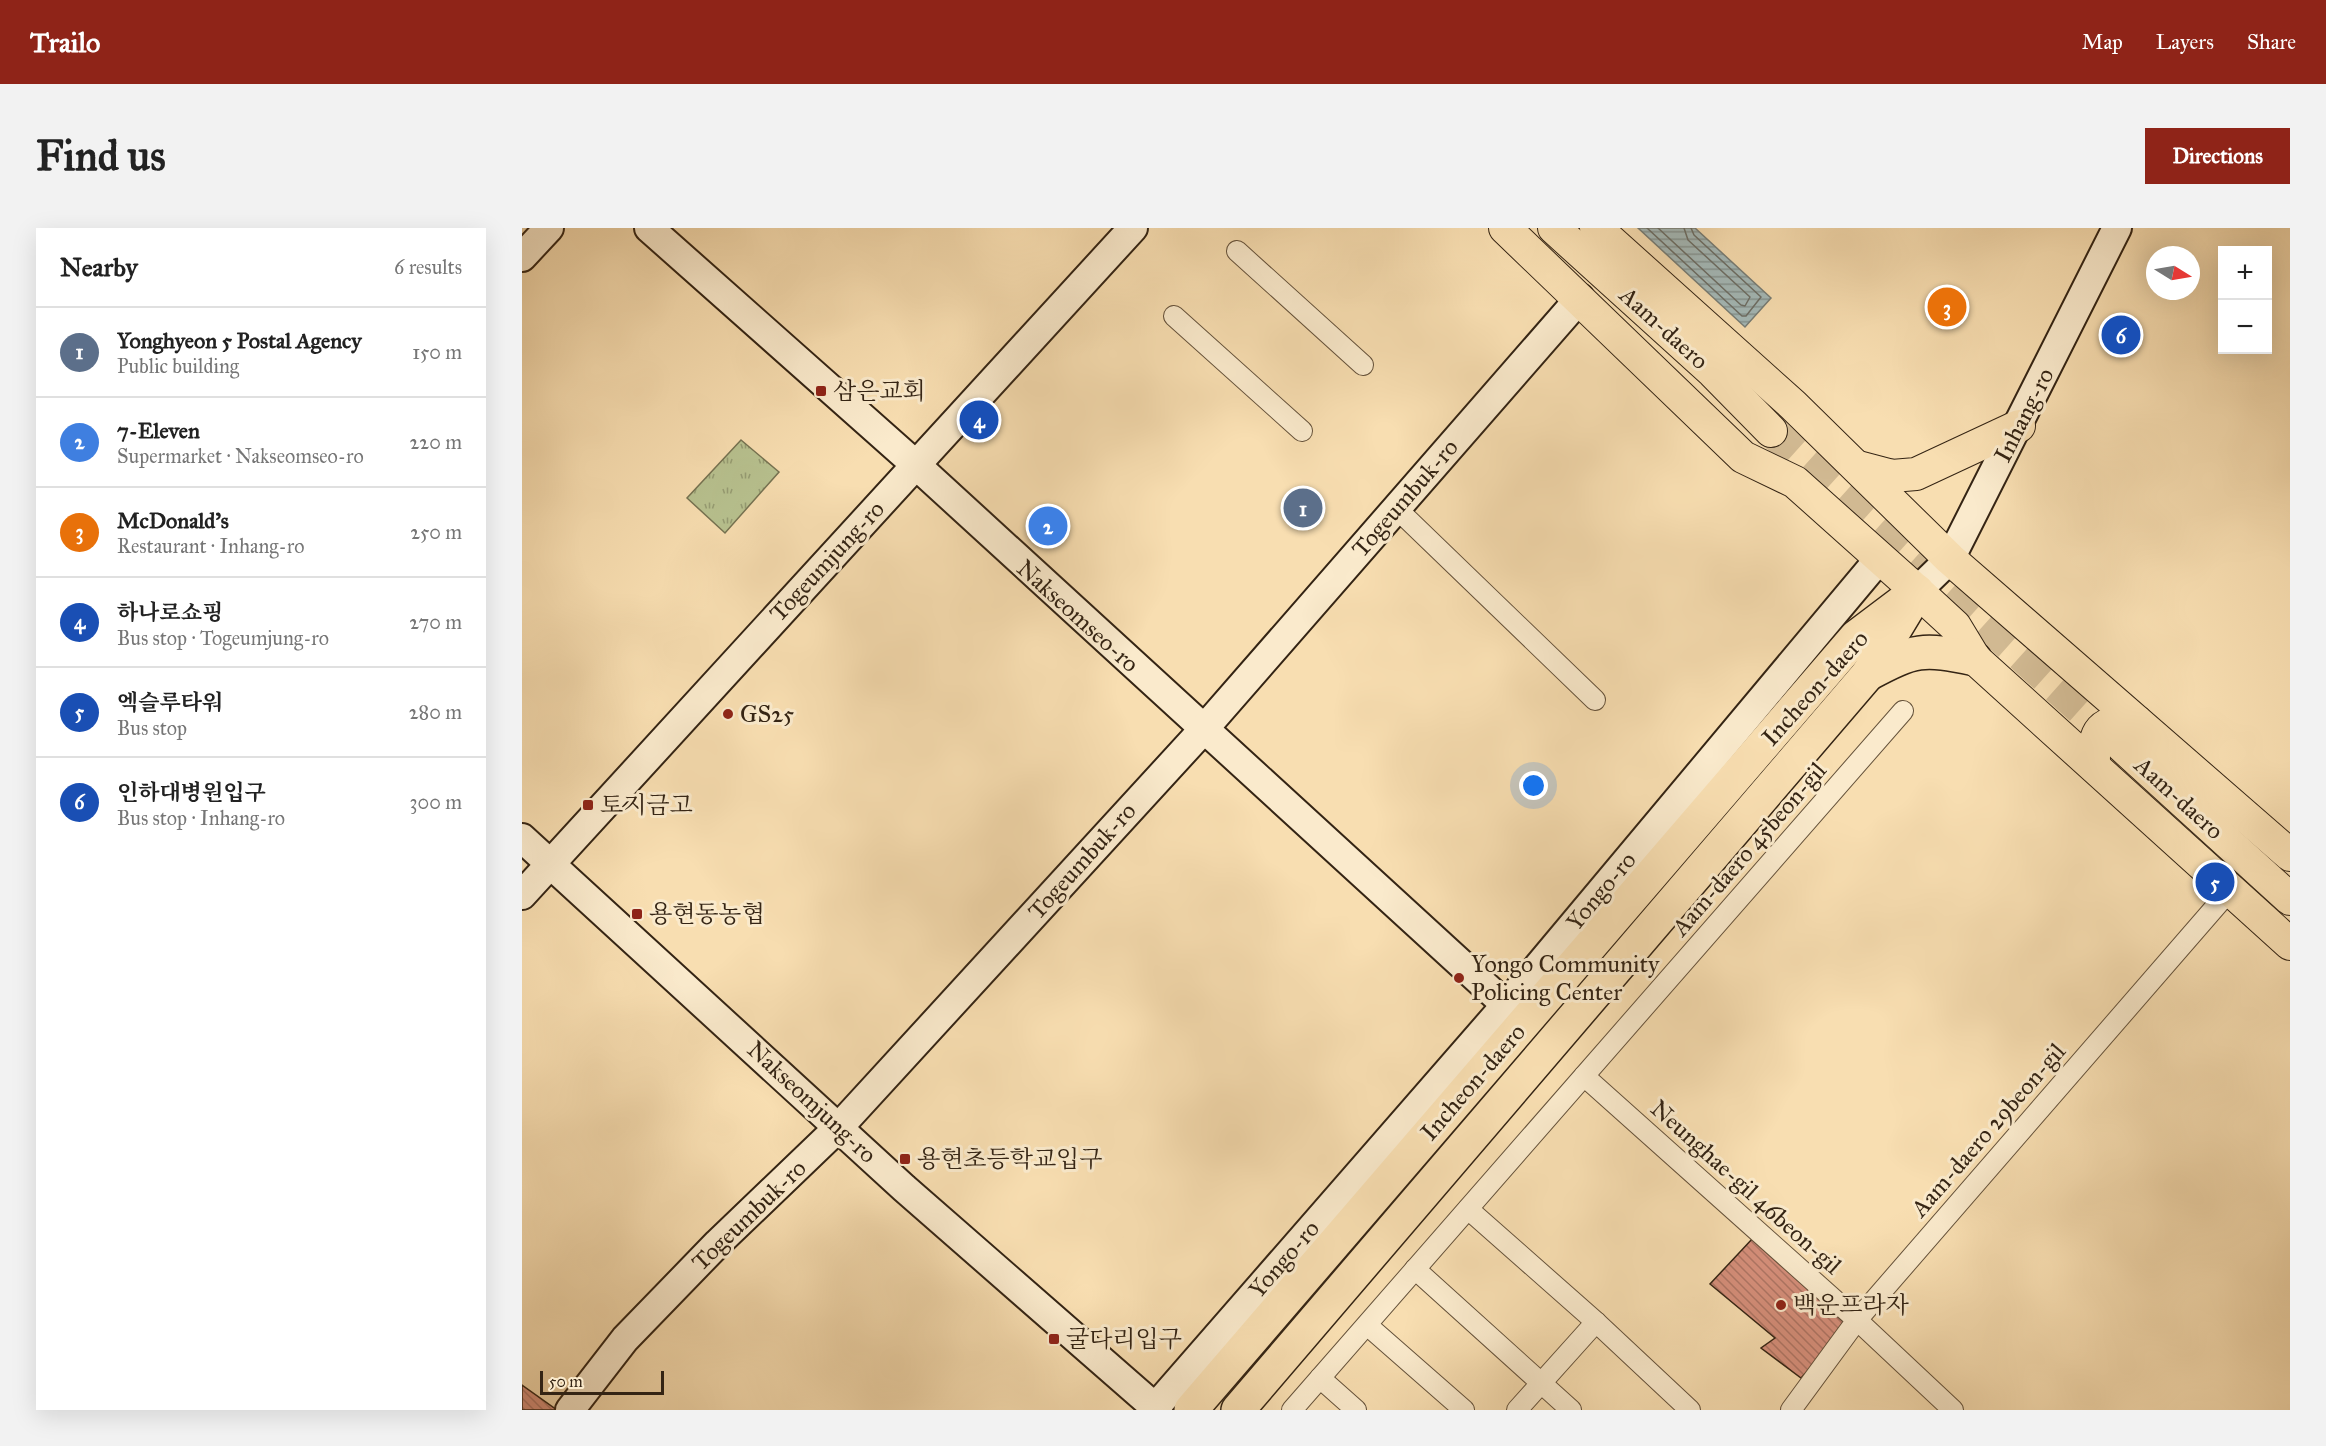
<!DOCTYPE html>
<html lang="en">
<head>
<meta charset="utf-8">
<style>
  body { margin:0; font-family:"IM FELL Great Primer","Noto Serif KR",serif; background:#f2f2f2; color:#222 }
  .controls { position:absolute; right:18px; top:18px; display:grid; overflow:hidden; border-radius:0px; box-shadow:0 6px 24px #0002 }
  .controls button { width:54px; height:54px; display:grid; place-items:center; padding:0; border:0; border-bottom:2px solid #e0e0e0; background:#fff; color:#222; font:30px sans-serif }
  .compass { position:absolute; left:1624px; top:18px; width:54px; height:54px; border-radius:50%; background:#fff; box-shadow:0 6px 24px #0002; rotate:101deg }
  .scale { position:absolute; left:18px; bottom:15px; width:124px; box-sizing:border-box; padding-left:6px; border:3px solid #342414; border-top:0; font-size:16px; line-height:21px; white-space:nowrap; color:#342414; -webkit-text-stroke:4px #faeacc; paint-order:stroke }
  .you { position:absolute; left:1012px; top:558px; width:21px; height:21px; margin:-15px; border:4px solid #fff; border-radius:50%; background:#1a73e8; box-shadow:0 0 0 9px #1a73e833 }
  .badge { display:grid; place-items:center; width:39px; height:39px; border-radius:50%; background:#8f2418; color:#fff; font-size:20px; font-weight:700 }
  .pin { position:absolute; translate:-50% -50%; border:3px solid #fff; box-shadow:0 2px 6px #0006 }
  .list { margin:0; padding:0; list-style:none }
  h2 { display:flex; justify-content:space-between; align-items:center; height:78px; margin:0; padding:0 24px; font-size:26px }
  h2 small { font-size:20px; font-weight:400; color:#767676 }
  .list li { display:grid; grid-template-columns:39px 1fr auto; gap:18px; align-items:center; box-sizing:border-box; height:90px; padding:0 24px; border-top:2px solid #e0e0e0 }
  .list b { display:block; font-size:22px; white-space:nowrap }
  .list p { margin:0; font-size:20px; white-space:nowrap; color:#767676 }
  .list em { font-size:20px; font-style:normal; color:#767676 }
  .map { position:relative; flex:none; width:1768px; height:1182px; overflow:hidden; border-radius:0px }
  header { display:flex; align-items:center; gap:36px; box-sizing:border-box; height:84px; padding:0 30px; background:#8f2418; color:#fff }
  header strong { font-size:28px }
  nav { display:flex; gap:33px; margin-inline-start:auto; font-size:21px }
  .intro { display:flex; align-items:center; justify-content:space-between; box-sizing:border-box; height:144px; padding:0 36px }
  h1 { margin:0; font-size:42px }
  .button { padding:15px 27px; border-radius:0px; background:#8f2418; color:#fff; font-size:21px; font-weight:700 }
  main { display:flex; gap:36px; padding:0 36px }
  aside { flex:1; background:#fff; border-radius:0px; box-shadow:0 6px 24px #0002 }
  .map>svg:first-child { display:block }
  .park { fill:url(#park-tufts); stroke:#767352; stroke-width:1.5 }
  .water { fill:url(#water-rules); stroke:#777d76; stroke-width:1.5 }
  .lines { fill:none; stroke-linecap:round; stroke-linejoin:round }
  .shore { stroke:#6c6e66; stroke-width:1.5 }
  .building { fill:url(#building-back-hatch); stroke:#342414; stroke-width:1.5 }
  .primary-tunnel { stroke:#d1b992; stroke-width:32; stroke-dasharray:32 16; stroke-linecap:butt }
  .street-casing { stroke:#65523b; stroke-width:22 }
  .secondary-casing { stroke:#342414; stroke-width:32 }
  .primary-casing { stroke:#342414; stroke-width:34 }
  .highway-casing { stroke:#342414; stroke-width:36 }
  .street { stroke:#faeacc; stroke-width:20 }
  .secondary { stroke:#faeacc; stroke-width:28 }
  .primary { stroke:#f8deb1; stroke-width:32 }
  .highway { stroke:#f8deb1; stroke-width:33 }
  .poi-dot { fill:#8f2418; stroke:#faeacc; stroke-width:2 }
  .labels { text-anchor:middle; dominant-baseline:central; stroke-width:6; stroke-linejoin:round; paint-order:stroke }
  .street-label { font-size:24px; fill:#342414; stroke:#faeacc }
  .poi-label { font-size:24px; fill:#342414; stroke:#faeacc; text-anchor:start }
</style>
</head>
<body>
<header>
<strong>Trailo</strong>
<nav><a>Map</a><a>Layers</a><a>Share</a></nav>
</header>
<div class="intro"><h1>Find us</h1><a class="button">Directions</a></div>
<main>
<aside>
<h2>Nearby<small>6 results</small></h2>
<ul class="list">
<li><span class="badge" style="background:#5c6f8a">1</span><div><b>Yonghyeon 5 Postal Agency</b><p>Public building</p></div><em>150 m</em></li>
<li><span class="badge" style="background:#3f7fe0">2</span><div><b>7-Eleven</b><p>Supermarket · Nakseomseo-ro</p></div><em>220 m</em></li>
<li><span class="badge" style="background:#e8710a">3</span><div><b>McDonald's</b><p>Restaurant · Inhang-ro</p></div><em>250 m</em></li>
<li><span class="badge" style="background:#1a4fb4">4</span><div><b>하나로쇼핑</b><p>Bus stop · Togeumjung-ro</p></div><em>270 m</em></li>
<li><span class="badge" style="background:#1a4fb4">5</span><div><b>엑슬루타워</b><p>Bus stop</p></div><em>280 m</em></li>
<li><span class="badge" style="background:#1a4fb4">6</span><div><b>인하대병원입구</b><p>Bus stop · Inhang-ro</p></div><em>300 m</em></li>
</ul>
</aside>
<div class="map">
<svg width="1768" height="1182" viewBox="0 0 1768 1182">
  <defs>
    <pattern id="park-tufts" width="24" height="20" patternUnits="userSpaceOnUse" patternTransform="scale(1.5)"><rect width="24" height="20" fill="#b8c290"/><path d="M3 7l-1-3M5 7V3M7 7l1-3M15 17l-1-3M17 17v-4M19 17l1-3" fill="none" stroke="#969d74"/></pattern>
    <pattern id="water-rules" width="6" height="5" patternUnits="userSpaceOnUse" patternTransform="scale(1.5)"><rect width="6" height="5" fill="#a4b9b8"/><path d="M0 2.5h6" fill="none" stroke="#869694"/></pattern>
    <pattern id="building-back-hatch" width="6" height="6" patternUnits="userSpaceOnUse" patternTransform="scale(1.5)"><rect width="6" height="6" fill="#d68f7b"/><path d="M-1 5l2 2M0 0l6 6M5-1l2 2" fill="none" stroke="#ae7564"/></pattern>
  </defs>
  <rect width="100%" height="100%" fill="#f8deb1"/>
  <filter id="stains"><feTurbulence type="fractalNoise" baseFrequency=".00333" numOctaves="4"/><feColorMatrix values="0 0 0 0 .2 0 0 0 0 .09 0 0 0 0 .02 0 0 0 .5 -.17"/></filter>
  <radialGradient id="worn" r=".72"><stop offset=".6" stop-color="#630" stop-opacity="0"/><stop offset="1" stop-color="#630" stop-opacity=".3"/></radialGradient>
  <polygon class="park" points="219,212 257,244 203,305 165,270"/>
  <polygon class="water" points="1116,0 1173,0 1249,70 1223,99"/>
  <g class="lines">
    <g class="shore">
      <polyline points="1125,0 1220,88 1224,88 1239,69 1172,7 1169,0"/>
      <polyline points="1136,0 1219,77 1223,78 1228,69 1166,12 1162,0"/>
    </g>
  </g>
  <g class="building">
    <polygon points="1231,1010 1327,1099 1279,1150 1239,1120 1253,1110 1188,1056"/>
    <polygon points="0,1157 35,1182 0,1182"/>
  </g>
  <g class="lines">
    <polyline class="primary-tunnel" points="1249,203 1600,518"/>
    <g class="street-casing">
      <g id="street">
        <polyline points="715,23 841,137"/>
        <polyline points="652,88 780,203"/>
        <polyline points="874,280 1073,472"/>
        <polyline points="1062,848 1335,1092 1431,1182"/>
        <polyline points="946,981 1074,1094 1168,1182"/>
        <polyline points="893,1041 1049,1182"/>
        <polyline points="845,1097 942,1182"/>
        <polyline points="798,1150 834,1182"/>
        <polyline points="770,1182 1381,483"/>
        <polyline points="995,1182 1074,1094"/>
        <polyline points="1269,1182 1335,1092 1709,661"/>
      </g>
    </g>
    <g class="secondary-casing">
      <g id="secondary">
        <polyline points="127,0 394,237 984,777"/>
        <polyline points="0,29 27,0"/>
        <polyline points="1395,363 1428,331 1595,0"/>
        <polyline points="0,610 382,960 636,1182"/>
        <polyline points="0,667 611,0"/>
        <polyline points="48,1182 103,1111 196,1015 317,899 681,502 1058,70"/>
        <polyline points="631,1182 984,777 1358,330"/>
      </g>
    </g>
    <g class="primary-casing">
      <g id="primary">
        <polyline points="983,0 1221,229 1273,254 1395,363 1433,398 1453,431 1768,716"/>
        <polyline points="1032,0 1191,144 1249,203"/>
        <polyline points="1074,0 1271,177 1428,331 1768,627"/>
        <polyline points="1336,239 1370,248 1394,246 1497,198"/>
        <polyline points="1600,518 1768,671"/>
        <path d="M1572 538C1571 502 1578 491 1615 494"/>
      </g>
    </g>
    <g class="highway-casing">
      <g id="highway">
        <path d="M1346 446C1393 421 1400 420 1453 431"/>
        <polyline points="669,1182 1334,409 1395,363"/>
        <polyline points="716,1182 1346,446 1387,378"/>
      </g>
    </g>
    <use href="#street" class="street"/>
    <use href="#secondary" class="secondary"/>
    <use href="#primary" class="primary"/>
    <use href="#highway" class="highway"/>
  </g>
  <g class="poi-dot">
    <rect x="293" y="157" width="12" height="12" rx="3"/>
    <circle cx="206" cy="486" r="6"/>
    <rect x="60" y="571" width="12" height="12" rx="3"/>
    <rect x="109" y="680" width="12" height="12" rx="3"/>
    <circle cx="937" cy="750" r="6"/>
    <rect x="377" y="925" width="12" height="12" rx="3"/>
    <circle cx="1259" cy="1077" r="6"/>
    <rect x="526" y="1105" width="12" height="12" rx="3"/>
  </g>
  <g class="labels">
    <g class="street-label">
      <text transform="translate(1142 100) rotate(42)">Aam-daero</text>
      <text transform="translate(1502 187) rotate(-63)">Inhang-ro</text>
      <text transform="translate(883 270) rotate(-49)">Togeumbuk-ro</text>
      <text transform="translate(305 333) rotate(-47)">Togeumjung-ro</text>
      <text transform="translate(556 388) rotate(42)">Nakseomseo-ro</text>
      <text transform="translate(1293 460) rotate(-48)">Incheon-daero</text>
      <text transform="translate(1657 570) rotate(42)">Aam-daero</text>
      <text transform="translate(1227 621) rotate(-49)">Aam-daero 45beon-gil</text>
      <text transform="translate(560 633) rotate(-48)">Togeumbuk-ro</text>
      <text transform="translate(1079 663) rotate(-50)">Yongo-ro</text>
      <text transform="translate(951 854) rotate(-49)">Incheon-daero</text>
      <text transform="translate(290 874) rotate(43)">Nakseomjung-ro</text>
      <text transform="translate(1466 902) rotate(-49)">Aam-daero 29beon-gil</text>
      <text transform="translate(1224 959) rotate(42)">Neunghae-gil 46beon-gil</text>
      <text transform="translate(227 987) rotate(-44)">Togeumbuk-ro</text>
      <text transform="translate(762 1031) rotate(-49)">Yongo-ro</text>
    </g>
    <g class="poi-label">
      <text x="311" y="163">삼은교회</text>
      <text x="218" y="486">GS25</text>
      <text x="78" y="577">토지금고</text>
      <text x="127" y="686">용현동농협</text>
      <text x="949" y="736">Yongo Community<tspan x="949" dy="28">Policing Center</tspan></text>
      <text x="395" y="931">용현초등학교입구</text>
      <text x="1271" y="1077">백운프라자</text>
      <text x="544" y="1111">굴다리입구</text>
    </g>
  </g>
  <rect width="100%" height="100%" filter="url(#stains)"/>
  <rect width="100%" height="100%" fill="url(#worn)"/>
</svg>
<div class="controls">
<button>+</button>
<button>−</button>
</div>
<svg class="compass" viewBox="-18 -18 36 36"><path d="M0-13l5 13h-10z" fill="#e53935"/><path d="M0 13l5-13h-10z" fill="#767676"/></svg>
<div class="scale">50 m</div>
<div class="you"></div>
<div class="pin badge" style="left:781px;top:280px;background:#5c6f8a">1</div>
<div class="pin badge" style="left:526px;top:298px;background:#3f7fe0">2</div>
<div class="pin badge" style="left:1425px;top:79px;background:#e8710a">3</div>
<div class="pin badge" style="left:457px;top:192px;background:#1a4fb4">4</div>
<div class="pin badge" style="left:1693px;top:654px;background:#1a4fb4">5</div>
<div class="pin badge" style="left:1599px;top:107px;background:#1a4fb4">6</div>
</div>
</main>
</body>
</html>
